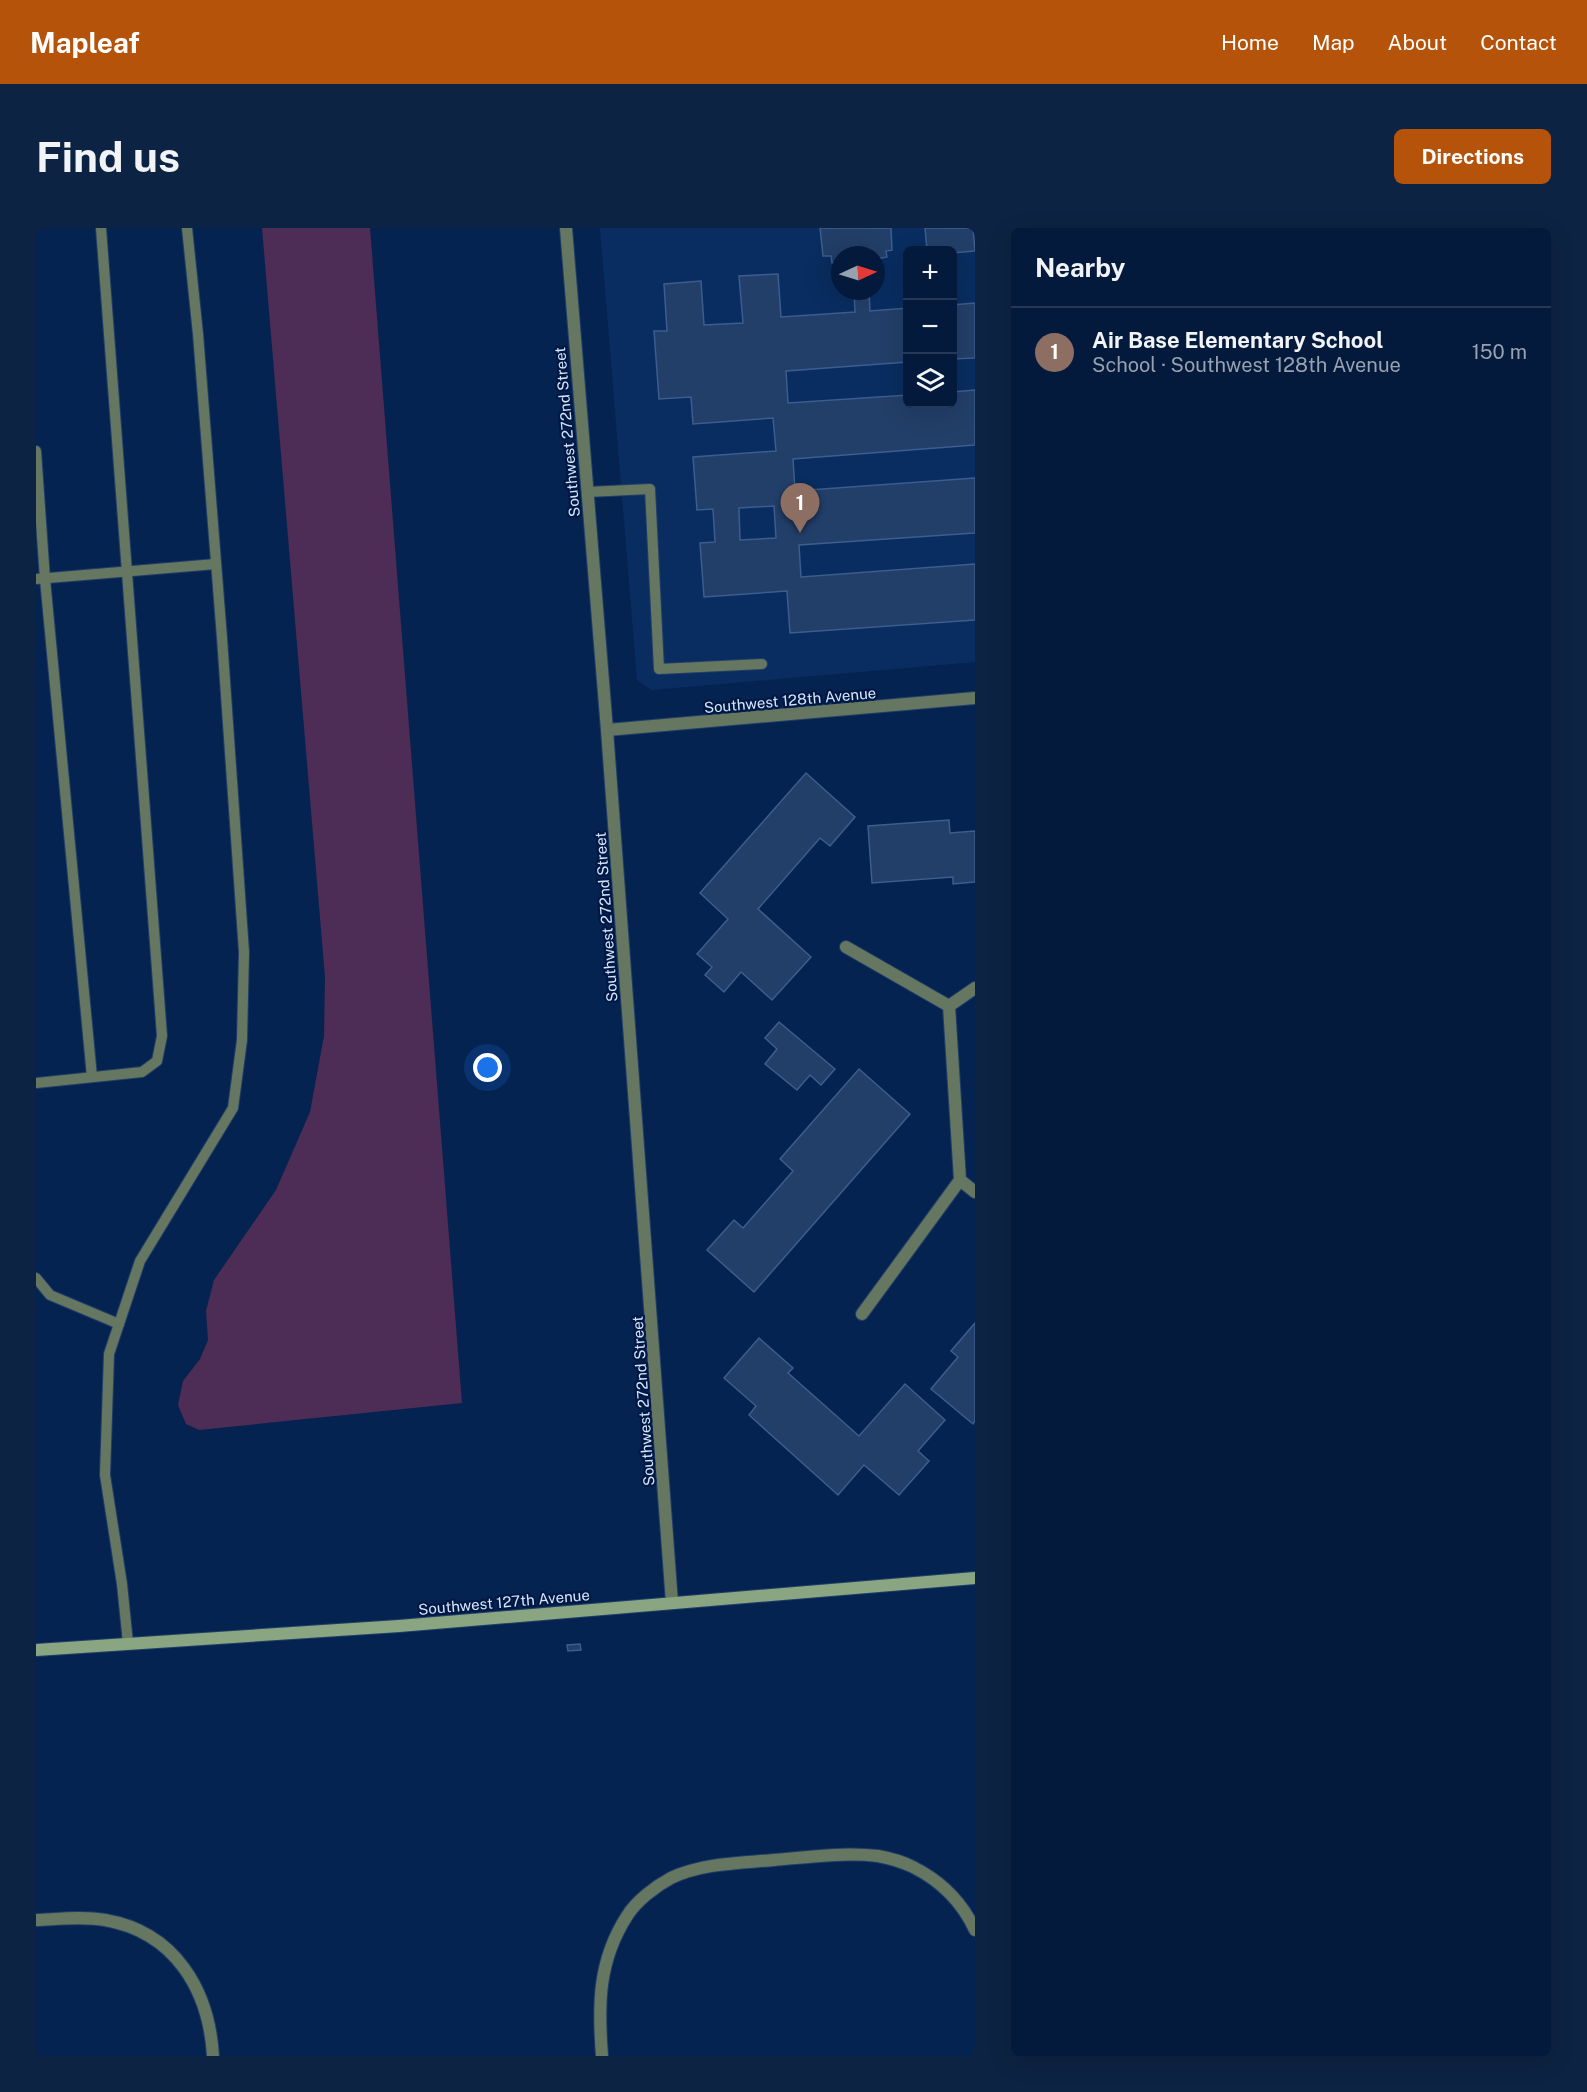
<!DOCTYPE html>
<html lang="en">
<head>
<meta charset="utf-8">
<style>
  body { margin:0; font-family:"Public Sans",sans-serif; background:#0d2343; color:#f1f3f6 }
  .controls { position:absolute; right:18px; top:18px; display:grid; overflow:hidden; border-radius:9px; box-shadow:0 6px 24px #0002 }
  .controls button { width:54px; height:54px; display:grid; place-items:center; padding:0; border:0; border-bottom:2px solid #253856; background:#041a3c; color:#f1f3f6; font:30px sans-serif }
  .compass { position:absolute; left:795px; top:18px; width:54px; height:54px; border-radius:50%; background:#041a3c; box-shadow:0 6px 24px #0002; rotate:86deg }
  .you { position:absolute; left:452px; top:840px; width:21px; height:21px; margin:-15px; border:4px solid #fff; border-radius:50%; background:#1a73e8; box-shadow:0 0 0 9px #1a73e833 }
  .badge { display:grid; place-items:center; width:39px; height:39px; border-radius:50%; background:#b45309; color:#fff; font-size:20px; font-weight:700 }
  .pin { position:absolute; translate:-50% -50px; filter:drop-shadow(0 2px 3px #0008) }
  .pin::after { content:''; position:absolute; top:32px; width:21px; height:18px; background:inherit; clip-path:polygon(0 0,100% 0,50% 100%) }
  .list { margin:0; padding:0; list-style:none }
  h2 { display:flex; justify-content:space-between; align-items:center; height:78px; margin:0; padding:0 24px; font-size:26px }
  h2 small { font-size:20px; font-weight:400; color:#97a1af }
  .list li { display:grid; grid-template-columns:39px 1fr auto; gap:18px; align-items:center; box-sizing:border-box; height:90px; padding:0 24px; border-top:2px solid #253856 }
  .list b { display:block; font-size:22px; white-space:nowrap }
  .list p { margin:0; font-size:20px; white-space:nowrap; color:#97a1af }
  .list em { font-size:20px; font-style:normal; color:#97a1af }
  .icon { flex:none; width:33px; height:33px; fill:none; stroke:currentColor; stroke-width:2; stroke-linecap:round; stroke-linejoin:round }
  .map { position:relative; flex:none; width:939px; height:1828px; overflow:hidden; border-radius:9px }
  header { display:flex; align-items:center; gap:36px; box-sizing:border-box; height:84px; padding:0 30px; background:#b45309; color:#fff }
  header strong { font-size:28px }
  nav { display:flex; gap:33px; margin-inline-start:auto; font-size:21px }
  .intro { display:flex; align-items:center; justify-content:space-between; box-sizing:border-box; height:144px; padding:0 36px }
  h1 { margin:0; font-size:42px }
  .button { padding:15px 27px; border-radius:9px; background:#b45309; color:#fff; font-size:21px; font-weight:700 }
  main { display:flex; gap:36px; padding:0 36px }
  aside { flex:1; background:#041a3c; border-radius:9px; box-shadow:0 6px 24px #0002 }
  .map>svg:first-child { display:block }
  .built { fill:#092d60; fill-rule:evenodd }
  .water { fill:#4d2c56 }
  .building { fill:#223f69; stroke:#3c5d8e; stroke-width:1.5; fill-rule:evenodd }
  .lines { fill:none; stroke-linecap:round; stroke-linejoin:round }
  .lane-casing { stroke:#223e68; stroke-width:12 }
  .street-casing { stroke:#223e68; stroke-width:14 }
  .secondary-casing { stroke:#223e68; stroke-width:14 }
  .lane { stroke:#657760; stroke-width:10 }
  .street { stroke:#657760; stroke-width:12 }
  .secondary { stroke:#89a581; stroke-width:12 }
  .labels { text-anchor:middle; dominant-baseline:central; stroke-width:4.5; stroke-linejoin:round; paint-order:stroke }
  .street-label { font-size:15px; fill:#d7e6fd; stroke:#001844 }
</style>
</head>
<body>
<header>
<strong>Mapleaf</strong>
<nav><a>Home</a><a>Map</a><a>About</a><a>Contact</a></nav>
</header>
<div class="intro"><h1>Find us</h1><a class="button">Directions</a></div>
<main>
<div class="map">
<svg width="939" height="1828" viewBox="0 0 939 1828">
  <rect width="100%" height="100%" fill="#052350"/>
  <path class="built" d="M564 0H939V434L615 462 601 452ZM872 22H916V176H872ZM804 27H840V63H804Z"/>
  <polygon class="water" points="226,0 334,0 426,1175 163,1202 150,1196 142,1177 147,1153 164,1131 172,1112 170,1083 178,1052 240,962 274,884 288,808 289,749"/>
  <g class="building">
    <polygon points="784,0 855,0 856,22 850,23 851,29 840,31 840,27 804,27 804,34 796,35 795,28 787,28"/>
    <polygon points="889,0 937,0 939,23 916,25 916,22 891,22"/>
    <path d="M742 46 745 89 819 84 818 63H833L834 83 872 80V134L750 143 752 175 872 167V176H916V164L939 162V217L757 231 759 263 939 250V305L763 317 765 349 939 336V392L754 405 751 363 668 369 664 315 679 314 677 281 661 282 657 229 740 223 737 190 657 196 655 169 623 171 618 103H631L628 56 665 53 668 97 707 95 703 48ZM738 278 740 310 704 312 703 280Z"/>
    <polygon points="939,75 939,130 916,131 916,77"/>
    <polygon points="770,545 819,589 794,618 784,610 722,681 775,729 736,772 705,744 688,764 669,747 676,739 661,726 692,691 664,665"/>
    <polygon points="913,592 914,605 939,603 939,654 917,656 917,649 836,655 832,598"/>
    <polygon points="743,794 799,841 785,857 774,847 761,862 729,836 741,821 729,810"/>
    <polygon points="823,841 874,886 718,1064 671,1022 698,992 707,1000 757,943 744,931"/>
    <polygon points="939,1095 939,1193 937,1196 895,1161 922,1129 915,1123"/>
    <polygon points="723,1110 757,1140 752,1145 823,1208 869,1156 909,1192 882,1223 893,1233 863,1267 828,1237 802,1267 713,1187 720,1178 688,1150"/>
    <polygon points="544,1416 545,1422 532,1423 531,1417"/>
  </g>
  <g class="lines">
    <g class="lane-casing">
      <g id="lane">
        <polyline points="0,223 9,351 56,849"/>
        <polyline points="551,264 614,261 623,441 726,436"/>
        <polyline points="0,351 180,336"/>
        <polyline points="0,855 106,844 121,833 126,808 65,0"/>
        <polyline points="0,1050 14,1067 83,1096"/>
        <polyline points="92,1415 86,1356 69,1247 73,1126 104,1033 197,880 206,812 208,724 186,410 162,106 151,0"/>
      </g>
    </g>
    <g class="street-casing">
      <g id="street">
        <polyline points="530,0 571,502 636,1375"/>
        <polyline points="571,502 939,470"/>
        <polyline points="810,719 913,778 924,952 826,1086"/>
        <polyline points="913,778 939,760"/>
        <polyline points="924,952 939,964"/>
        <path d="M0 1692C23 1691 47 1688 69 1692 139 1704 173 1762 177 1828"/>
        <path d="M566 1828C562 1777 562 1733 591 1688 600 1673 620 1658 635 1650 666 1635 705 1635 738 1632 772 1629 808 1624 842 1628 853 1630 867 1634 877 1639 905 1653 926 1674 939 1702"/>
      </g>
    </g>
    <g class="secondary-casing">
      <polyline id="secondary" points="0,1422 363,1398 939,1350"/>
    </g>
    <use href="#lane" class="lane"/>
    <use href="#street" class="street"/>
    <use href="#secondary" class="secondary"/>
  </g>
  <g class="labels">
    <g class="street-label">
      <text transform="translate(531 204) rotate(-95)">Southwest 272nd Street</text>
      <text transform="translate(754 472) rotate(-5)">Southwest 128th Avenue</text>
      <text transform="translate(570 689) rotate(-94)">Southwest 272nd Street</text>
      <text transform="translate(607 1173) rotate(-94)">Southwest 272nd Street</text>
      <text transform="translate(468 1374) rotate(-5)">Southwest 127th Avenue</text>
    </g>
  </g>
</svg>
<div class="controls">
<button>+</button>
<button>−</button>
<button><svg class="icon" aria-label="layers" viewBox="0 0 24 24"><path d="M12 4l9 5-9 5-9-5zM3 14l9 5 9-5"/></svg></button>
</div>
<svg class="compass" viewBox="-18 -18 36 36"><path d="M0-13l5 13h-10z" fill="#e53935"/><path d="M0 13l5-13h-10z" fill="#97a1af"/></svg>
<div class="you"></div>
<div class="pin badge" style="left:764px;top:305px;background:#8d6e63">1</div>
</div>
<aside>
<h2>Nearby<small></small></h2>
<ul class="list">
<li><span class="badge" style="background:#8d6e63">1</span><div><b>Air Base Elementary School</b><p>School · Southwest 128th Avenue</p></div><em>150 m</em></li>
</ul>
</aside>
</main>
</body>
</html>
